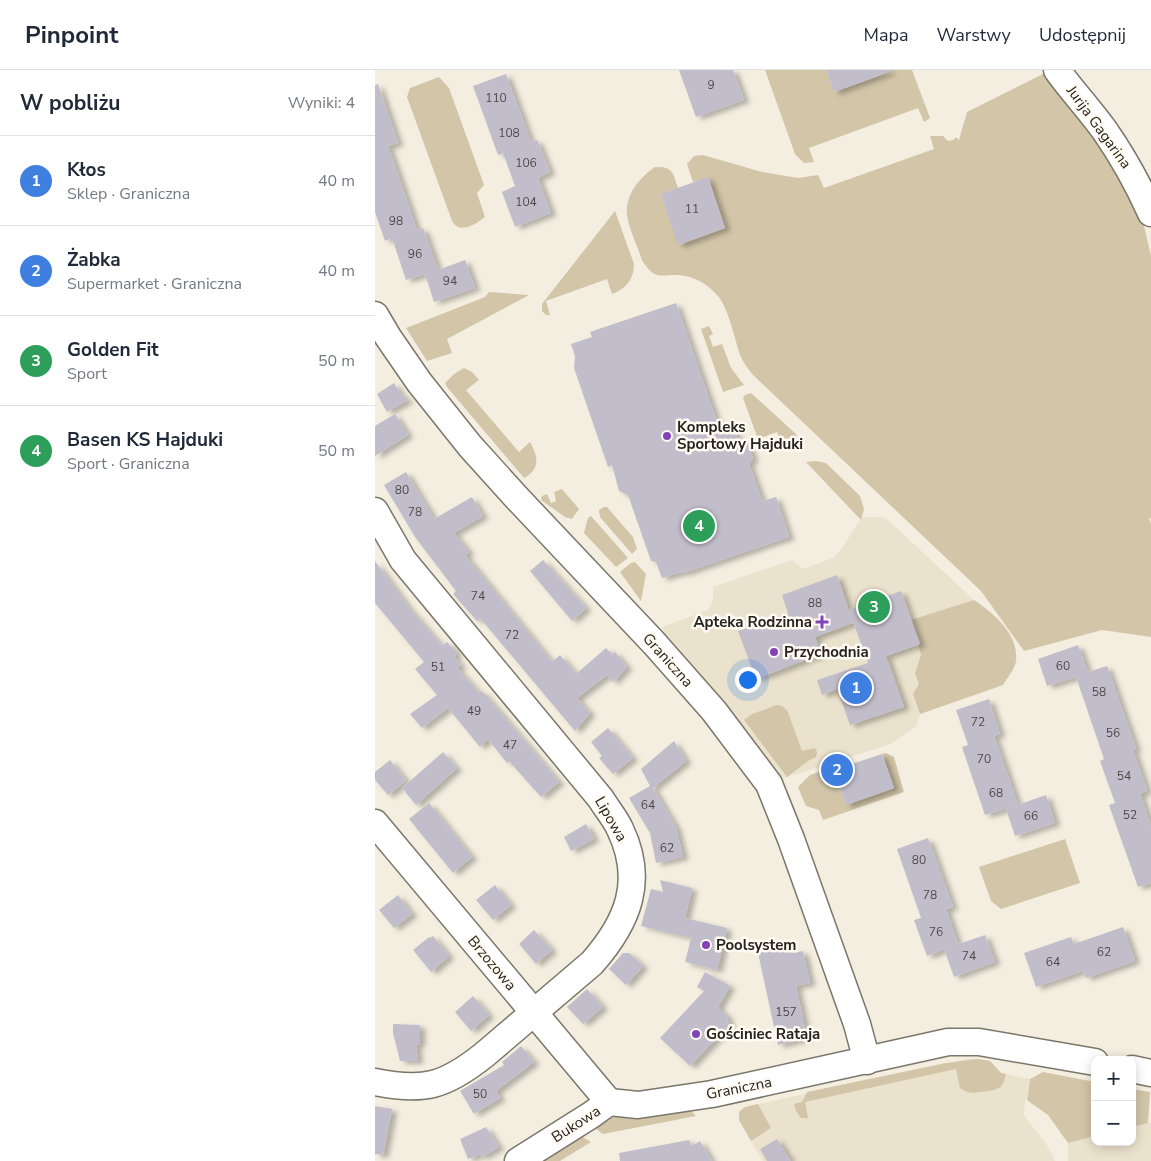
<!DOCTYPE html>
<html lang="pl">
<head>
<meta charset="utf-8">
<style>
  body { margin:0; font-family:"Nunito Sans",sans-serif; background:#f6f6f7; color:#1f2937 }
  .controls { position:absolute; right:15px; bottom:15px; display:grid; overflow:hidden; border-radius:10px; box-shadow:0 2px 12px #0003 }
  .controls button { width:45px; height:45px; display:grid; place-items:center; padding:0; border:0; border-bottom:1px solid #e0e1e3; background:#fff; color:#1f2937; font:25px sans-serif }
  .you { position:absolute; left:372px; top:609px; width:18px; height:18px; margin:-12px; border:4px solid #fff; border-radius:50%; background:#1a73e8; box-shadow:0 0 0 8px #1a73e833 }
  .badge { display:grid; place-items:center; width:32px; height:32px; border-radius:50%; background:#d93025; color:#fff; font-size:16px; font-weight:700 }
  .pin { position:absolute; translate:-50% -50%; border:2px solid #fff; box-shadow:0 1px 5px #0006 }
  .list { margin:0; padding:0; list-style:none }
  h2 { display:flex; justify-content:space-between; align-items:center; height:65px; margin:0; padding:0 20px; font-size:21px }
  h2 small { font-size:16px; font-weight:400; color:#747a83 }
  .list li { display:grid; grid-template-columns:32px 1fr auto; gap:15px; align-items:center; box-sizing:border-box; height:90px; padding:0 20px; border-top:1px solid #e0e1e3 }
  .list b { display:block; font-size:19px; white-space:nowrap }
  .list p { margin:0; font-size:16px; white-space:nowrap; color:#747a83 }
  .list em { font-size:16px; font-style:normal; color:#747a83 }
  .map { position:relative; flex:none; width:776px; height:1091px; overflow:hidden }
  header { display:flex; align-items:center; gap:30px; box-sizing:border-box; height:70px; padding:0 25px; background:#fff; border-bottom:1px solid #e0e1e3 }
  header strong { font-size:24px }
  nav { display:flex; gap:28px; margin-inline-start:auto; font-size:18px }
  main { display:flex }
  aside { flex:1; background:#fff }
  .map>svg:first-child { display:block }
  .built { fill:#ebe2cd }
  .green { fill:#d2c5a8 }
  .building { fill:#c2bdca; filter:url(#shadow) }
  .lines { fill:none; stroke-linecap:round; stroke-linejoin:round }
  .minor-casing { stroke:#7b766a; stroke-width:29 }
  .minor { stroke:#fff; stroke-width:26 }
  .poi-dot { fill:#8043b8; stroke:#fffbf3; stroke-width:2 }
  .labels { text-anchor:middle; dominant-baseline:central; stroke-width:5; stroke-linejoin:round; paint-order:stroke }
  .number-label { font-size:12px; fill:#4c4a49 }
  .street-label { font-size:15px; fill:#25231e; stroke:#fffbf3 }
  .poi-label { font-size:15px; font-weight:bold; fill:#25231e; stroke:#fffbf3; text-anchor:start }
</style>
</head>
<body>
<header>
<strong>Pinpoint</strong>
<nav><a>Mapa</a><a>Warstwy</a><a>Udostępnij</a></nav>
</header>
<main>
<aside>
<h2>W pobliżu<small>Wyniki: 4</small></h2>
<ul class="list">
<li><span class="badge" style="background:#3f7fe0">1</span><div><b>Kłos</b><p>Sklep · Graniczna</p></div><em>40 m</em></li>
<li><span class="badge" style="background:#3f7fe0">2</span><div><b>Żabka</b><p>Supermarket · Graniczna</p></div><em>40 m</em></li>
<li><span class="badge" style="background:#2e9e5b">3</span><div><b>Golden Fit</b><p>Sport</p></div><em>50 m</em></li>
<li><span class="badge" style="background:#2e9e5b">4</span><div><b>Basen KS Hajduki</b><p>Sport · Graniczna</p></div><em>50 m</em></li>
</ul>
</aside>
<div class="map">
<svg width="776" height="1091" viewBox="0 0 776 1091">
  <defs>
    <filter id="shadow"><feDropShadow dx="5.5" dy="3" stdDeviation="2.5" flood-color="#0004"/></filter>
  </defs>
  <rect width="100%" height="100%" fill="#f4eee0"/>
  <g class="built">
    <polygon points="487,447 507,447 512,449 599,530 616,542 628,555 638,570 641,592 628,615 545,644 541,656 516,674 403,710 295,575 287,557 333,540 338,530 338,517 417,490 428,499 458,488 467,478"/>
    <polygon points="592,989 602,989 615,991 626,1003 655,1009 648,1044 672,1075 680,1091 388,1091 376,1071 395,1058 383,1034"/>
    <polygon points="773,1053 776,1053 776,1091 693,1091 693,1073 720,1066 720,1072 757,1072 757,1057"/>
  </g>
  <g class="green">
    <polygon points="390,0 451,0 459,22 506,5 505,0 537,0 555,48 549,52 543,38 434,78 439,92 429,93 420,84"/>
    <path d="M672 2 735 94 769 156 776 186V448L774 449 776 454V567L727 560 649 581 606 521 378 305C373 299 368 292 365 285 360 270 353 236 342 225 333 215 322 208 310 206 289 202 281 214 267 190 263 178 253 156 252 145 250 125 264 108 280 97 298 96 298 103 303 118L286 124 304 175 350 158 333 108 318 112 312 94 319 86 328 85 387 102 423 108 443 105 449 118 559 79 555 66H568L573 71 578 70 581 67 584 70 592 42Z"/>
    <path d="M64 7 74 18 109 115 102 123 110 147C101 154 85 165 77 151L32 27 35 18Z"/>
    <path d="M240 141 259 194C259 209 251 219 237 224L232 209 171 231 175 245H171L167 241V234Z"/>
    <polygon points="114,222 154,225 72,269 77,283 52,291 31,258 110,227"/>
    <polygon points="334,256 338,264 334,266 338,277 347,274 356,298 369,315 348,322 326,259"/>
    <path d="M89 298 97 302 104 310 91 320 144 382 155 372C163 386 166 399 149 408L72 317 70 313 79 304Z"/>
    <path d="M376 323 421 364 423 372C418 381 405 384 396 376L406 373 402 362 383 369 368 328 370 325Z"/>
    <polygon points="441,391 451,393 485,426 489,439 486,450 431,392"/>
    <polygon points="187,419 204,439 197,449 190,447 166,430 167,426 172,424 176,433 181,431 179,422"/>
    <polygon points="229,437 232,437 258,467 262,479 257,484 225,447 224,440"/>
    <polygon points="216,446 253,488 241,497 209,463 213,448"/>
    <polygon points="260,492 271,504 266,531 245,502 256,493"/>
    <path d="M599 530C619 544 644 564 641 591 640 599 632 608 628 615L545 644 538 624 544 614 540 603 546 585 536 550Z"/>
    <polygon points="402,635 407,636 412,640 427,681 440,678 442,682 441,687 433,691 412,707 369,650 377,644"/>
    <polygon points="511,683 519,687 529,722 448,750 444,740 431,736 423,717 435,705 455,698 459,700 471,735 519,718 507,684"/>
    <polygon points="690,769 705,813 626,839 616,831 604,797"/>
    <polygon points="602,989 615,991 626,1003 631,1004 629,1012 626,1017 619,1020 598,1023 592,1022 585,1018 581,999 430,1032 433,1048 426,1048 421,1041 419,1034 427,1032 432,1022 571,993"/>
    <polygon points="668,1002 720,1012 720,1066 693,1073 673,1045 652,1030 655,1009"/>
    <polygon points="757,1019 775,1022 773,1053 757,1057"/>
    <polygon points="383,1034 396,1058 376,1071 364,1050 364,1042 370,1037"/>
    <polygon points="308,1037 313,1038 321,1046 228,1064 215,1055 227,1049"/>
    <polygon points="201,1063 216,1072 185,1091 168,1091 194,1075 196,1066"/>
  </g>
  <g class="building">
    <polygon points="304,0 358,0 369,30 321,47"/>
    <polygon points="451,0 514,0 514,2 459,22"/>
    <polygon points="131,4 156,72 162,70 175,102 163,108 176,143 140,157 127,122 140,116 128,83 123,85 98,16"/>
    <polygon points="3,14 23,73 13,76 42,160 48,158 63,200 90,190 100,218 59,232 50,204 31,210 17,168 10,171 0,142 0,15"/>
    <polygon points="333,107 350,158 303,175 286,124"/>
    <polygon points="301,233 344,358 357,354 362,368 373,374 378,389 374,394 387,431 401,427 414,467 308,503 307,502 287,508 281,492 276,491 253,425 244,421 237,395 233,397 199,298 200,286 196,274 217,267 215,262"/>
    <polygon points="19,313 25,323 33,330 12,342 2,324"/>
    <polygon points="20,344 33,365 0,386 0,356"/>
    <polygon points="31,402 59,449 97,427 108,446 79,463 94,482 90,485 177,592 185,585 201,604 231,578 237,584 240,582 252,597 238,612 232,605 202,628 215,643 200,661 105,548 102,551 78,524 81,521 40,467 9,415"/>
    <polygon points="168,490 211,538 197,551 155,501"/>
    <polygon points="0,491 34,538 67,576 72,572 82,583 79,587 86,595 82,598 104,623 107,621 184,712 166,727 134,691 132,693 113,669 105,677 73,638 47,658 35,644 62,625 40,599 49,592 0,533"/>
    <polygon points="462,505 478,553 440,567 446,584 381,609 363,561 413,543 407,525"/>
    <polygon points="526,521 545,574 511,586 529,637 475,655 462,619 447,625 442,610 493,593 474,540"/>
    <polygon points="703,575 713,602 732,596 761,679 758,680 772,721 765,724 776,756 776,813 763,817 734,735 740,733 725,691 729,689 701,607 672,616 663,589"/>
    <polygon points="614,629 625,664 619,666 643,735 610,745 587,677 593,675 581,640"/>
    <polygon points="233,658 258,688 238,704 224,688 227,686 216,672"/>
    <polygon points="299,671 311,691 278,718 301,757 308,787 281,793 275,763 254,728 275,716 266,699"/>
    <polygon points="68,682 82,698 41,735 27,718"/>
    <polygon points="507,684 519,718 471,735 459,700"/>
    <polygon points="15,690 31,711 13,725 0,710 0,702"/>
    <polygon points="671,725 680,753 640,766 631,739"/>
    <polygon points="54,733 97,787 78,803 34,749"/>
    <polygon points="211,754 219,769 196,781 189,767"/>
    <polygon points="553,768 578,837 571,839 583,874 552,886 539,850 546,848 522,779"/>
    <polygon points="285,810 317,818 310,848 352,858 342,900 310,892 316,868 266,856 276,819 288,822"/>
    <polygon points="120,815 136,835 118,850 101,830"/>
    <polygon points="23,825 37,844 19,858 4,840"/>
    <polygon points="748,857 760,891 711,908 708,901 661,917 649,883 696,867 699,874"/>
    <polygon points="159,860 177,880 161,894 144,874"/>
    <polygon points="610,865 620,892 579,907 569,879"/>
    <polygon points="58,866 74,886 56,902 38,880 54,867 55,868"/>
    <polygon points="412,876 413,884 428,881 435,913 421,916 432,968 403,975 383,883"/>
    <polygon points="248,883 254,883 268,896 251,915 234,899"/>
    <polygon points="330,902 355,916 343,937 353,947 352,949 355,954 315,996 285,968 329,921 322,917"/>
    <polygon points="212,919 228,937 208,954 192,937"/>
    <polygon points="98,926 114,945 96,961 80,942"/>
    <polygon points="18,954 45,955 45,974 41,975 43,991 25,991 18,963"/>
    <polygon points="146,976 159,992 121,1021 125,1028 99,1044 85,1021 129,995 127,992"/>
    <polygon points="0,1036 17,1039 8,1085 0,1084"/>
    <polygon points="111,1057 124,1077 107,1087 106,1084 93,1089 85,1069"/>
    <polygon points="402,1069 416,1091 392,1091 385,1079"/>
    <polygon points="314,1070 317,1076 325,1071 337,1091 245,1091 244,1083"/>
  </g>
  <g class="lines">
    <g class="minor-casing">
      <g id="minor">
        <path d="M682 0C697 21 715 40 730 61 748 87 763 114 776 143"/>
        <polyline points="0,245 13,267 44,312 95,376 142,428 279,573 339,641 394,714 416,769 482,954 492,991"/>
        <path d="M0 441 28 490 226 729C232 739 240 748 245 759 270 811 253 852 217 893L109 985C70 1016 49 1022 0 1012"/>
        <polyline points="0,753 234,1032"/>
        <polyline points="757,999 776,1003"/>
        <polyline points="234,1032 263,1035 337,1024 573,972 604,972 720,992"/>
        <polyline points="143,1091 216,1045 234,1032"/>
      </g>
    </g>
    <use href="#minor" class="minor"/>
  </g>
  <g class="poi-dot">
    <circle cx="292" cy="366" r="5"/>
    <path d="M444.5 544.5h5v5h5v5h-5v5h-5v-5h-5v-5h5z"/>
    <circle cx="399" cy="582" r="5"/>
    <circle cx="331" cy="875" r="5"/>
    <circle cx="321" cy="964" r="5"/>
  </g>
  <g class="labels">
    <g class="number-label">
      <text x="336" y="15">9</text>
      <text x="121" y="28">110</text>
      <text x="134" y="63">108</text>
      <text x="151" y="93">106</text>
      <text x="151" y="132">104</text>
      <text x="317" y="139">11</text>
      <text x="21" y="151">98</text>
      <text x="40" y="184">96</text>
      <text x="75" y="211">94</text>
      <text x="27" y="420">80</text>
      <text x="40" y="442">78</text>
      <text x="103" y="526">74</text>
      <text x="440" y="533">88</text>
      <text x="137" y="565">72</text>
      <text x="688" y="596">60</text>
      <text x="63" y="597">51</text>
      <text x="724" y="622">58</text>
      <text x="99" y="641">49</text>
      <text x="603" y="652">72</text>
      <text x="738" y="663">56</text>
      <text x="135" y="675">47</text>
      <text x="609" y="689">70</text>
      <text x="749" y="706">54</text>
      <text x="621" y="723">68</text>
      <text x="273" y="735">64</text>
      <text x="755" y="745">52</text>
      <text x="656" y="746">66</text>
      <text x="292" y="778">62</text>
      <text x="544" y="790">80</text>
      <text x="555" y="825">78</text>
      <text x="561" y="862">76</text>
      <text x="729" y="882">62</text>
      <text x="594" y="886">74</text>
      <text x="678" y="892">64</text>
      <text x="411" y="942">157</text>
      <text x="105" y="1024">50</text>
    </g>
    <g class="street-label">
      <text transform="translate(724 57) rotate(54)">Jurija Gagarina</text>
      <text transform="translate(293 590) rotate(48)">Graniczna</text>
      <text transform="translate(236 749) rotate(60)">Lipowa</text>
      <text transform="translate(117 893) rotate(50)">Brzozowa</text>
      <text transform="translate(364 1018) rotate(-11)">Graniczna</text>
      <text transform="translate(201 1054) rotate(-33)">Bukowa</text>
    </g>
    <g class="poi-label">
      <text x="302" y="357">Kompleks<tspan x="302" dy="17">Sportowy Hajduki</tspan></text>
      <text x="437" y="552" text-anchor="end">Apteka Rodzinna</text>
      <text x="409" y="582">Przychodnia</text>
      <text x="341" y="875">Poolsystem</text>
      <text x="331" y="964">Gościniec Rataja</text>
    </g>
  </g>
</svg>
<div class="controls">
<button>+</button>
<button>−</button>
</div>
<div class="you"></div>
<div class="pin badge" style="left:481px;top:618px;background:#3f7fe0">1</div>
<div class="pin badge" style="left:462px;top:700px;background:#3f7fe0">2</div>
<div class="pin badge" style="left:499px;top:537px;background:#2e9e5b">3</div>
<div class="pin badge" style="left:324px;top:456px;background:#2e9e5b">4</div>
</div>
</main>
</body>
</html>
